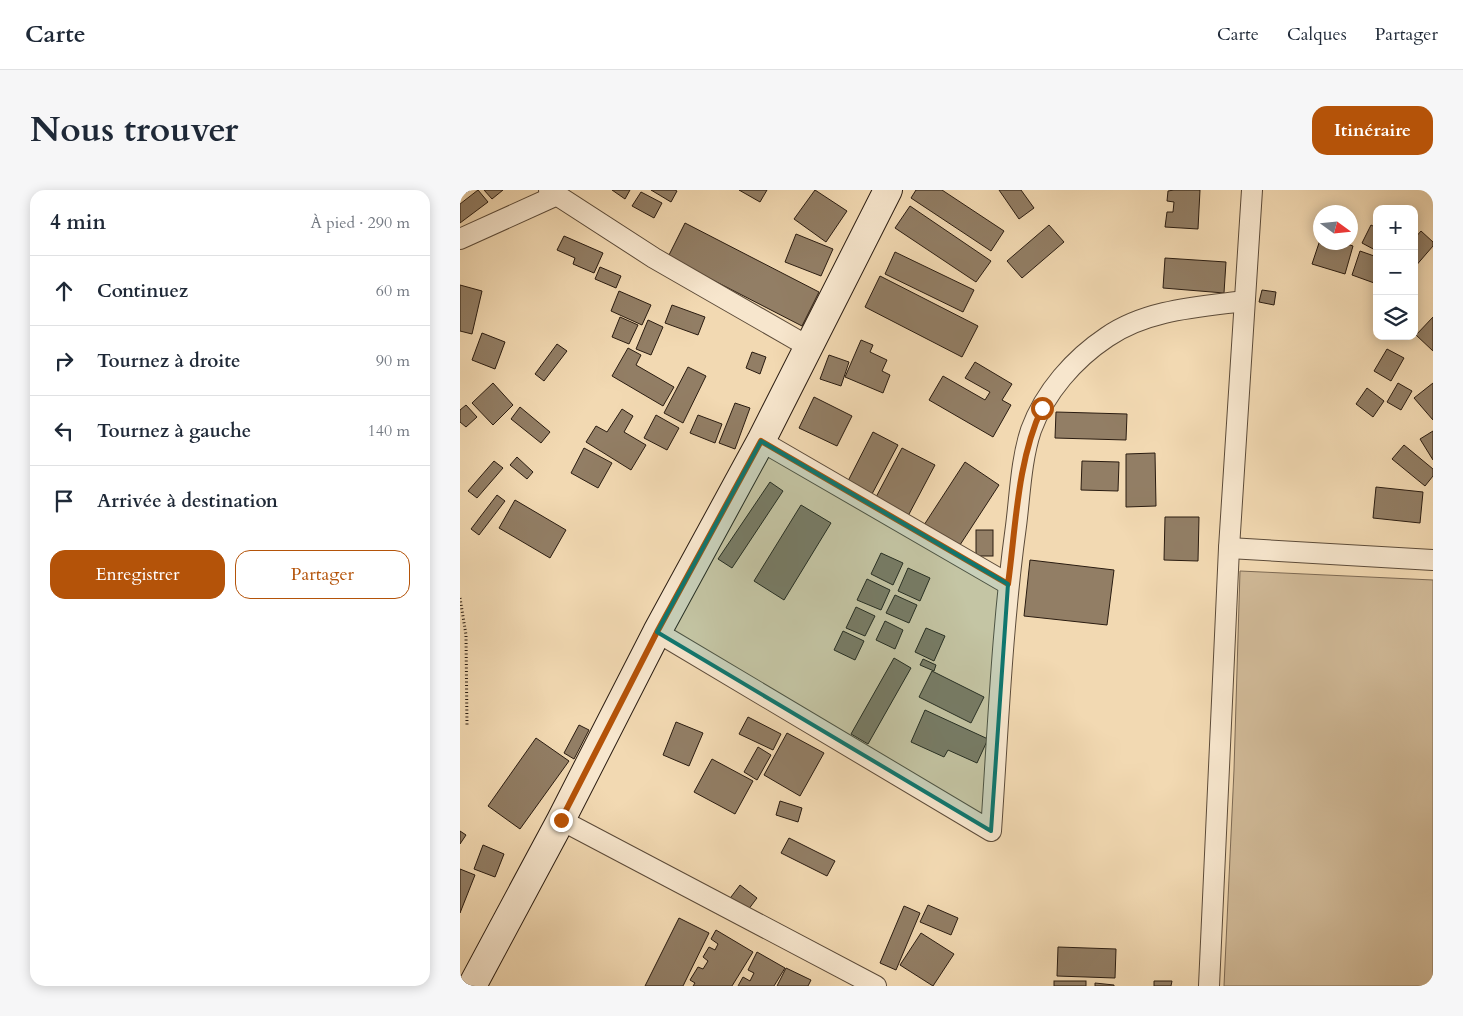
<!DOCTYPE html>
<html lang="fr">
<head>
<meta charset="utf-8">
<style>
  body { margin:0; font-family:Cardo,serif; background:#f6f6f7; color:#1f2937 }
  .controls { position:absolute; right:15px; top:15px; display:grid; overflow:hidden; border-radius:10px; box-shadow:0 2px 12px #0003 }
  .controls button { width:45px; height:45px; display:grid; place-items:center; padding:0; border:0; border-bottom:1px solid #e0e1e3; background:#fff; color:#1f2937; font:25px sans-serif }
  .compass { position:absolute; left:853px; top:15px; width:45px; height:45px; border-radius:50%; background:#fff; box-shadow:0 2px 12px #0003; rotate:105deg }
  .stop { position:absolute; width:15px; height:15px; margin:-11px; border:4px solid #b45309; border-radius:50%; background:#fff }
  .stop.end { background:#b45309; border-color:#fff; box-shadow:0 1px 5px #0008 }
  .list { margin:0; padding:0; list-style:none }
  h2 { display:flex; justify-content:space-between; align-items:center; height:65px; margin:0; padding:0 20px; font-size:21px }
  h2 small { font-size:16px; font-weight:400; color:#747a83 }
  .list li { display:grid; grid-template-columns:32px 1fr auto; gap:15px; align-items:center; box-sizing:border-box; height:70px; padding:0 20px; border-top:1px solid #e0e1e3 }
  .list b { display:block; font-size:19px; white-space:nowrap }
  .list em { font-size:16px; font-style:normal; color:#747a83 }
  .actions { display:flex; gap:10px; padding:15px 20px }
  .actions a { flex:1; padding:11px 0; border:1px solid #b45309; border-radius:15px; text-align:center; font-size:18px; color:#b45309 }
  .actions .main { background:#b45309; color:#fff }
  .icon { flex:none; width:28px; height:28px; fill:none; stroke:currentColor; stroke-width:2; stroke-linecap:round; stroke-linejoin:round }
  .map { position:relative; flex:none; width:973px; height:796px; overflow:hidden; border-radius:15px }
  header { display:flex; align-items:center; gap:30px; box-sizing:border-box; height:70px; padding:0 25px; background:#fff; border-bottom:1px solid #e0e1e3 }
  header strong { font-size:24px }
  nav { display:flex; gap:28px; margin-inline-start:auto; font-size:18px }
  .intro { display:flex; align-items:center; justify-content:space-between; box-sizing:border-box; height:120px; padding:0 30px }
  h1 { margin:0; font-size:35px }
  .button { padding:12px 22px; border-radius:15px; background:#b45309; color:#fff; font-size:18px; font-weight:700 }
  main { display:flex; gap:30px; padding:0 30px }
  aside { flex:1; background:#fff; border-radius:15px; box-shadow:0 2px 12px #0003 }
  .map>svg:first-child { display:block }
  .green { fill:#d0b997; stroke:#7d6a54 }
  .building { fill:#927e65; stroke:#2a1c11 }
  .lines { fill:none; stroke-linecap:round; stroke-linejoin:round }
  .street-casing { stroke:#5c4b39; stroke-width:22 }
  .secondary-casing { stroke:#2a1c11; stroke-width:30 }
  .path { stroke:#2a1c11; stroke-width:3; stroke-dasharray:1 2.5; stroke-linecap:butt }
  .street { stroke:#f7e6cd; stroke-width:20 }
  .secondary { stroke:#f7e6cd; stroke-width:28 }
  .route { stroke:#b45309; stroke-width:6 }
  .marked { fill:#0f766e; fill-opacity:0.2; stroke:#0f766e; stroke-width:4; stroke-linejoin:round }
</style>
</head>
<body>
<header>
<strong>Carte</strong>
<nav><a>Carte</a><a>Calques</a><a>Partager</a></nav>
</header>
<div class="intro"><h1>Nous trouver</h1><a class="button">Itinéraire</a></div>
<main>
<aside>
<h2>4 min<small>À pied · 290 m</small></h2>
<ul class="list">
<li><svg class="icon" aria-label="ahead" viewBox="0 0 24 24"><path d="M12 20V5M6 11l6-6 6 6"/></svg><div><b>Continuez</b></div><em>60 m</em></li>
<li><svg class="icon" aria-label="right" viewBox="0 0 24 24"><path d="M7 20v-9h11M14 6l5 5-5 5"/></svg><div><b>Tournez à droite</b></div><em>90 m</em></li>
<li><svg class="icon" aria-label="left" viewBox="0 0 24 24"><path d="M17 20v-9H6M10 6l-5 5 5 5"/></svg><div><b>Tournez à gauche</b></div><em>140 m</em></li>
<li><svg class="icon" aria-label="arrive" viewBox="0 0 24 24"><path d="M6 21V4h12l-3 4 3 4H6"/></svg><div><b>Arrivée à destination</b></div></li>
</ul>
<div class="actions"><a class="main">Enregistrer</a><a>Partager</a></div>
</aside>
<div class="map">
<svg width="973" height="796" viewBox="0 0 973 796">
  <rect width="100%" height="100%" fill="#f2d9b2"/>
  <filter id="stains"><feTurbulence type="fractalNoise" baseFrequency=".004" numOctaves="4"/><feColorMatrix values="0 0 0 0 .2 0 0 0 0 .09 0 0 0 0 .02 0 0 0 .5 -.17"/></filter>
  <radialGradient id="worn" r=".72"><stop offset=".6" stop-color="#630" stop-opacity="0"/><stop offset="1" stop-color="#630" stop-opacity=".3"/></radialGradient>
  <polygon class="green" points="780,381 973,390 973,796 764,796 774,580"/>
  <g class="building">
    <polygon points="0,0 10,0 0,6"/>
    <polygon points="18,0 28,12 0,33 0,14"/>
    <polygon points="24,0 43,0 32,9"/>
    <polygon points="152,0 170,0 165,9"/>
    <polygon points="191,0 215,0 217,1 211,12"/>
    <polygon points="279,0 307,0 300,12"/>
    <polygon points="355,0 387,21 366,52 334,29"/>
    <polygon points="456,0 482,0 544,41 531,61 451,8"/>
    <polygon points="539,0 561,0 574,18 559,29"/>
    <polygon points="714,0 740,0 738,39 705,37 707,22 713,22 714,12 707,11 708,1"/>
    <polygon points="181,2 202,13 194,28 172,16"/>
    <polygon points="450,16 531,71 516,92 435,38"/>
    <polygon points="225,33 359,102 342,136 208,67"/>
    <polygon points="589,35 604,52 562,88 547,71"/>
    <polygon points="911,35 917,38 917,61 902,53"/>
    <polygon points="961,41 973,52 973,56 954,78 954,49"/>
    <polygon points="336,44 373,59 361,86 325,72"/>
    <polygon points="104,46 143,63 134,83 113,74 115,68 97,60"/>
    <polygon points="861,47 861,52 881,52 893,56 885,84 852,74"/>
    <polygon points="900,61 917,67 917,94 892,85"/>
    <polygon points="435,62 514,100 503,122 425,84"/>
    <polygon points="705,68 766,72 764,103 703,98"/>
    <polygon points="140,77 161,86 156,98 135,89"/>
    <polygon points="420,86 518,136 502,167 405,117"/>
    <polygon points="0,95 22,101 12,144 0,141"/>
    <polygon points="802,100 816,102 814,115 799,112"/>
    <polygon points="159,101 191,115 182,135 151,121"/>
    <polygon points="212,115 245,127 238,145 205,133"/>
    <polygon points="160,127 178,135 169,154 152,147"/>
    <polygon points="973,127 973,161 956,145"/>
    <polygon points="188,130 203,137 191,165 176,159"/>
    <polygon points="22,143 45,152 35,179 12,170"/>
    <polygon points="401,150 413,155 410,162 427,170 422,181 430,185 423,203 385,187"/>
    <polygon points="97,154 107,161 84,191 75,184"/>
    <polygon points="168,158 181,165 176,175 214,197 203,216 152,186"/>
    <polygon points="927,159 944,168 931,191 914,181"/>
    <polygon points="292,162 306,167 300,184 286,178"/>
    <polygon points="369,165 389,172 381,196 360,189"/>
    <polygon points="515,172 552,194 542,210 551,215 533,247 469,210 483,186 525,210 530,202 505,188"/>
    <polygon points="228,177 246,186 223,233 204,223"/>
    <polygon points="33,193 53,215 33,235 12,213"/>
    <polygon points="938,193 952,201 941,220 927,212"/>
    <polygon points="973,193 973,230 954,208"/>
    <polygon points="907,198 924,211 913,227 896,214"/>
    <polygon points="354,207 392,226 377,256 339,238"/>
    <polygon points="275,213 290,218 275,259 259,253"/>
    <polygon points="6,215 17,227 6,237 0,232 0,220"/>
    <polygon points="60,217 90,242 81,253 51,229"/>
    <polygon points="162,219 173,226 164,242 186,255 171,280 126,252 136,236 147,242"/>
    <polygon points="596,222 667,224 666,250 595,248"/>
    <polygon points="196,225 219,238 207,260 184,248"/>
    <polygon points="238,225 262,234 255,253 230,243"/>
    <polygon points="973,241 973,270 960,249"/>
    <polygon points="413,242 438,255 412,304 388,291"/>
    <polygon points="944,255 973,279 973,286 965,296 932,269"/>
    <polygon points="124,258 152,273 138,298 111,283"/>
    <polygon points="442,258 475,275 448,326 415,309"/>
    <polygon points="695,263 696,316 666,317 666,264"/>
    <polygon points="57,267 73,282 67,289 50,275"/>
    <polygon points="34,271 43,278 17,308 8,301"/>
    <polygon points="622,271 659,272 658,301 621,300"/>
    <polygon points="505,272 539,295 498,358 464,335"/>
    <polygon points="310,292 323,301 272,378 258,369"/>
    <polygon points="916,297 963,302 960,333 913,328"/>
    <polygon points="37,305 45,311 19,345 11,339"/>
    <polygon points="55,310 106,340 90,368 39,338"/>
    <polygon points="341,315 371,333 324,410 294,391"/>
    <polygon points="705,327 739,327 738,371 704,370"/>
    <rect x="516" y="340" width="17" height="26"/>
    <polygon points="421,363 443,373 433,395 411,384"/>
    <polygon points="570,370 654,380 647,435 564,426"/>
    <polygon points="448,378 470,388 460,411 438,401"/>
    <polygon points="407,389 430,400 421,420 397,410"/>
    <polygon points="435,405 457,415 449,433 426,423"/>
    <polygon points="396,417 415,426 405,446 386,438"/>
    <polygon points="425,431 443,440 435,459 416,450"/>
    <polygon points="466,438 485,446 474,471 455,462"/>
    <polygon points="383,441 404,451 395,470 374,460"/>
    <polygon points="434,468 451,478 408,554 391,544"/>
    <polygon points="463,469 476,475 474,481 460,475"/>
    <polygon points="472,481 524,507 511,533 459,507"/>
    <polygon points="465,520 528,549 517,573 488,560 484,567 451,552"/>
    <polygon points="288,527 321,544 313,560 279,544"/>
    <polygon points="216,532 243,543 229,576 203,565"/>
    <polygon points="119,535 129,540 114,569 104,563"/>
    <polygon points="327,543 364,563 340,606 304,585"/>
    <polygon points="76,548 109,571 60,639 28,616"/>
    <polygon points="298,557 311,565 297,590 284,582"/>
    <polygon points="252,569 293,591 275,624 234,602"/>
    <polygon points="320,611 342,618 338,632 316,625"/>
    <polygon points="0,641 6,645 0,654"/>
    <polygon points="329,648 375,671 367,686 321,663"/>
    <polygon points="23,655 44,664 35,687 14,679"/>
    <polygon points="0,679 15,685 0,723"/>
    <polygon points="280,695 297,708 285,724 268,711"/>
    <polygon points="468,715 498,728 491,745 460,732"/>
    <polygon points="444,716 460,723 436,780 420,773"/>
    <polygon points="219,728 249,743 223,796 185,796"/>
    <polygon points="256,740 293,762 272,796 233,796 235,793 230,790 238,777 243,779 248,771 243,767 249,757 255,760 258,754 251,749"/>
    <polygon points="461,743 494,764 473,796 440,775"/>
    <polygon points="598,757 656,759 655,788 597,786"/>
    <polygon points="297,762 325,778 314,796 278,796 283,787 290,791 294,783 288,780"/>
    <polygon points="326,778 351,790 348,796 317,796"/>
    <rect x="594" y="791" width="32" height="5"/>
    <polygon points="694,791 712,791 711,796 694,796"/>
    <polygon points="635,793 654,795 654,796 635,796"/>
  </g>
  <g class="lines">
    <g class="street-casing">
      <g id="street">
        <polyline points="89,0 194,68 349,157"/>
        <polyline points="0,49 95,6"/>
        <polyline points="301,251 548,394"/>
        <polyline points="769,358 973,370"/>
        <path d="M197 442 531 641C538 540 542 437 556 336 560 305 561 270 571 240 585 202 614 169 647 147 686 120 737 117 784 111"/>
        <polyline points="101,630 416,796"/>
        <polyline points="749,796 769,358 792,0"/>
      </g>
    </g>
    <g class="secondary-casing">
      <polyline id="secondary" points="12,796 101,630 197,442 301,251 428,0"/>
    </g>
    <polyline class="path" points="0,408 6,445 7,536"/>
    <use href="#street" class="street"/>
    <use href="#secondary" class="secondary"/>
  </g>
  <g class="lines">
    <path class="route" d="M101 630 197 442 301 251 548 394C556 336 557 272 582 218"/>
  </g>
  <path class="marked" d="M301 251 548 394 531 641 197 442Z"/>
  <rect width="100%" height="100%" filter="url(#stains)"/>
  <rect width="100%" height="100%" fill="url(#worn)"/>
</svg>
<div class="controls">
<button>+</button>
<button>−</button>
<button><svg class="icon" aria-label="layers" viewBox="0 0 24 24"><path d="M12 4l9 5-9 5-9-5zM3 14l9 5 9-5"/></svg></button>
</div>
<svg class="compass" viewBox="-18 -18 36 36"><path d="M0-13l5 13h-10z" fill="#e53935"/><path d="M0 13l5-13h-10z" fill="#747a83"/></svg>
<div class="stop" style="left:582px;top:218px"></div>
<div class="stop end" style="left:101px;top:630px"></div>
</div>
</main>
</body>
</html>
